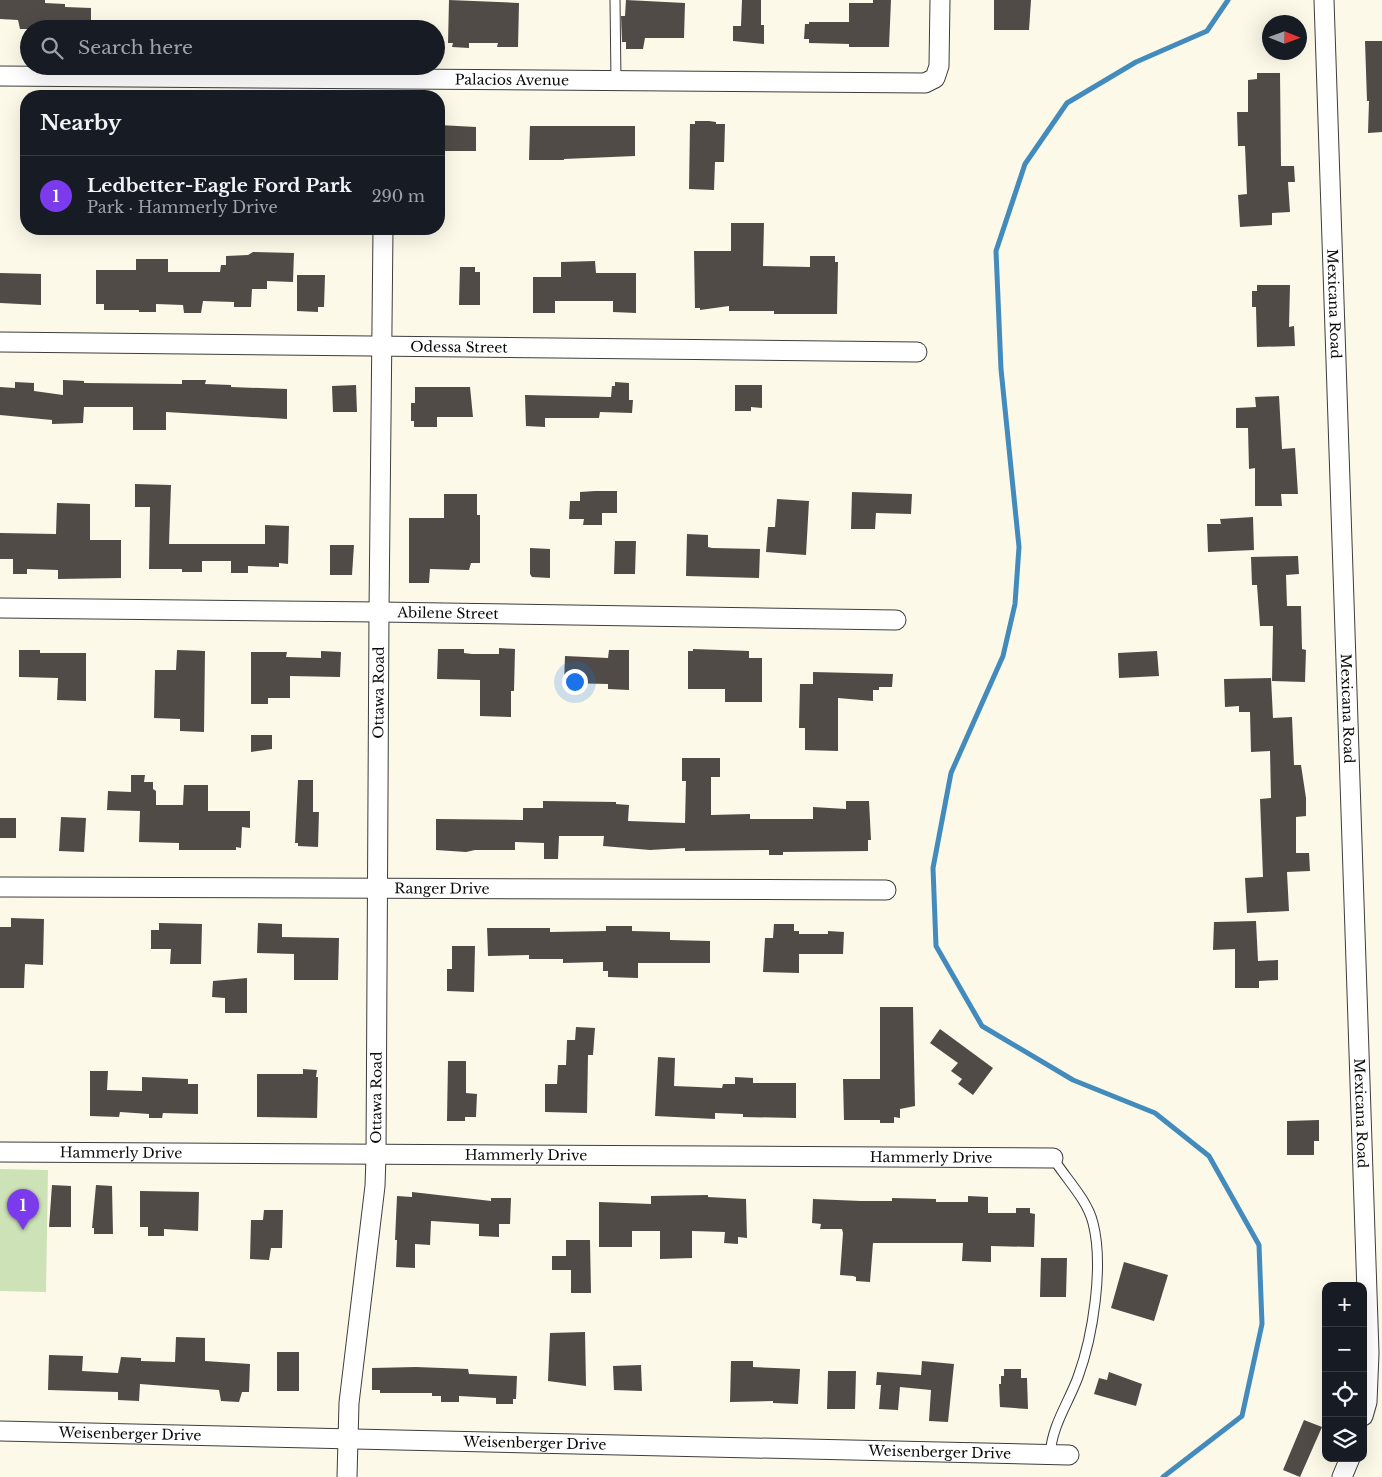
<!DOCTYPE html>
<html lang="en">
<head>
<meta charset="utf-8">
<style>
  body { margin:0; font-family:"Libre Baskerville",serif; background:#242831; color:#f1f3f6 }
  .controls { position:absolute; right:15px; bottom:15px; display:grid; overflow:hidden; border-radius:10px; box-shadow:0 5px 20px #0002 }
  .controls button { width:45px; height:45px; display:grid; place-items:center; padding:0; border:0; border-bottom:1px solid #363941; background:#171b24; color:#f1f3f6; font:25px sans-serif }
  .compass { position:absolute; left:1262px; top:15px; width:45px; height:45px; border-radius:50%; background:#171b24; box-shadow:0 5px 20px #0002; rotate:91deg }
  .you { position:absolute; left:574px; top:681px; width:18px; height:18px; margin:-12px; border:4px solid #fff; border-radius:50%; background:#1a73e8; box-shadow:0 0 0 8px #1a73e833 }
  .badge { display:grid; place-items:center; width:32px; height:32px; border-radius:50%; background:#7c3aed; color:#fff; font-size:16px; font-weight:700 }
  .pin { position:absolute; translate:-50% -41px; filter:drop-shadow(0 1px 2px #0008) }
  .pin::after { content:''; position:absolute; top:26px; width:18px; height:15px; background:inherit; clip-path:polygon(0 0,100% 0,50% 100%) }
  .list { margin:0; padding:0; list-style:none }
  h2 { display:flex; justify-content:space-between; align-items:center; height:65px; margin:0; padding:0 20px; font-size:21px }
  h2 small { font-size:16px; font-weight:400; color:#9ea1a6 }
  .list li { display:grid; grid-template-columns:32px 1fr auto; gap:15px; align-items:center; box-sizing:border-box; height:80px; padding:0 20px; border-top:1px solid #363941 }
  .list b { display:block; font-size:19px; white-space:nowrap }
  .list p { margin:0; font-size:16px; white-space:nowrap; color:#9ea1a6 }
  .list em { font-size:16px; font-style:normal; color:#9ea1a6 }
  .icon { flex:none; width:28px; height:28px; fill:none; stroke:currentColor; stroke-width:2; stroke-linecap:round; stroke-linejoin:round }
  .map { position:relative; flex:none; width:1382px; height:1477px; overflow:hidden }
  .search { position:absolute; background:#171b24; box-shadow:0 5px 20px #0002; left:20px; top:20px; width:425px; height:55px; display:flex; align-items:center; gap:12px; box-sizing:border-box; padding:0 18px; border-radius:28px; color:#9ea1a6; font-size:19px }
  .panel { position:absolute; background:#171b24; box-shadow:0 5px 20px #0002; left:20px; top:90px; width:425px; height:145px; border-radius:20px }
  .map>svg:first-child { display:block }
  .green { fill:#cde2b7 }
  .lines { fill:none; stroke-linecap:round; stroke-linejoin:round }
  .stream { stroke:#438bbc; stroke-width:5 }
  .building { fill:#514b47 }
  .service-casing { stroke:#3d3d3d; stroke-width:11 }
  .minor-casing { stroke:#3d3d3d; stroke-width:21 }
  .service { stroke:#fff; stroke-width:9 }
  .minor { stroke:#fff; stroke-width:19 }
  .labels { text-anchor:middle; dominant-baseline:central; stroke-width:5; stroke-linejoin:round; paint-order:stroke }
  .street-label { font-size:14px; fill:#0a0a0a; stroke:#fff }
</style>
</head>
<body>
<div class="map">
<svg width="1382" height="1477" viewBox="0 0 1382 1477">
  <rect width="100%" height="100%" fill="#fcf9e9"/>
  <polygon class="green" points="0,1169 48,1170 46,1292 0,1291"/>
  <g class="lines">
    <polyline class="stream" points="1163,1477 1242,1416 1262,1324 1259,1245 1209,1156 1155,1113 1073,1080 982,1026 936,946 933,868 951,773 1003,656 1015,604 1019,547 1001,369 996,251 1025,164 1067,103 1136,62 1207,31 1228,0"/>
  </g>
  <g class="building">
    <polygon points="0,0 45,0 45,3 65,4 65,7 91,8 91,29 20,29 18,20 0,19"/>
    <polygon points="449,0 519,3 518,47 497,47 498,43 469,43 469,48 452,47 453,43 448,43"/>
    <polygon points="626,0 685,3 684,38 645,38 643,49 626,49 626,42 622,42 621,16 625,16"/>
    <polygon points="742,0 761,0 761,25 764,25 764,44 733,41 733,26 741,26"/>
    <polygon points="873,0 891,0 889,47 849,47 849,44 809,43 809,39 804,39 805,24 809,24 809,22 849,22 849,3 873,3"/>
    <polygon points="994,0 1031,0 1029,30 994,30"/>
    <polygon points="1365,41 1382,41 1382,132 1368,133 1369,101 1367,101"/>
    <polygon points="1257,73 1280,73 1281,166 1294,166 1295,182 1288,182 1290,212 1272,213 1272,225 1240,227 1238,195 1247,194 1245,146 1238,146 1237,112 1248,112 1248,80 1257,79"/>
    <polygon points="695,121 709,121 716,122 716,124 725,124 724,162 715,162 714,190 689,189 690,124 695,124"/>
    <polygon points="439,125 476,127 476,151 439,151"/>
    <polygon points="530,126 635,126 635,156 564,159 564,160 529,160"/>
    <polygon points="731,223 764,223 763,266 810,267 810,256 835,256 835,262 838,262 837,314 774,314 774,311 729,311 729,306 700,310 700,308 695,308 694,251 731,251"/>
    <polygon points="253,252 294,253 293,282 267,281 267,289 252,289 251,307 234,307 234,302 203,301 201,313 184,313 183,305 156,304 156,312 139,312 139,310 104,310 104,304 96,304 96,270 136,270 136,259 168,259 168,272 220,272 221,265 226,265 226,256 248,255"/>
    <polygon points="595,261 596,273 636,273 636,313 613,312 613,301 555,301 555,313 533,313 533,277 561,277 561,262"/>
    <polygon points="460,267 475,267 475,272 480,272 480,305 459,305"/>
    <polygon points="0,273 41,274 41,305 0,303"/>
    <polygon points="297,275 325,275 324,307 318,307 318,312 297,311"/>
    <polygon points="1257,285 1290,285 1289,327 1294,326 1295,346 1257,347 1256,307 1252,307 1252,291 1257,291"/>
    <polygon points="63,380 84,381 84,383 182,384 182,380 206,380 205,384 231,385 231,387 287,389 287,419 166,412 166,430 133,430 133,407 84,407 83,423 52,424 52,420 0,415 0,387 15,388 15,382 34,383 34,391 63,395"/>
    <polygon points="615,382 629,383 629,400 633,400 632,413 600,412 599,418 545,418 545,427 526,426 525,395 611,397 612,386 615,386"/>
    <polygon points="356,385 357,412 333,412 332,386"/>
    <polygon points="735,385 762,385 762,408 751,407 751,411 735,411"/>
    <polygon points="415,387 470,387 473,417 437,417 437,427 414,427 414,421 411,421 411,403 415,403"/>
    <polygon points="1279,396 1282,449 1295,448 1298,494 1281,494 1282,506 1255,506 1255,468 1249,469 1248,428 1236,428 1236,408 1256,407 1255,397"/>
    <polygon points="135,484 171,485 169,544 265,544 265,525 289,526 288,564 279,563 279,567 248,566 248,573 231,573 231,561 202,561 202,572 182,572 182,569 149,569 150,507 135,507"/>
    <polygon points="595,491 617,491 617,513 602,513 602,525 583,525 584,519 569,519 570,501 580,501 580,492"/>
    <polygon points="852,492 912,494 911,514 876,513 875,529 851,529"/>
    <polygon points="444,494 477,494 477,515 480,515 480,563 471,563 469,570 430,569 429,583 409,583 409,518 444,518"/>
    <polygon points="777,499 809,501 806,555 766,552 768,527 775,527"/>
    <polygon points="57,503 90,504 90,540 121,540 121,578 58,579 58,570 27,569 27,574 13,574 13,559 0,559 0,533 56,534"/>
    <polygon points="1253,517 1254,550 1208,552 1207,524 1221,524 1220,519"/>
    <polygon points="687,534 708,535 708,547 712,548 760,549 759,578 686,576"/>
    <polygon points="615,541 636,541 635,574 614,574"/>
    <polygon points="330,545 354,545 352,575 330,575"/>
    <polygon points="530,548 550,549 550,578 532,577 530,574"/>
    <polygon points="1298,556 1299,574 1286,575 1287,606 1301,606 1302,649 1306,650 1305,682 1272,681 1273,626 1260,626 1257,585 1252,585 1251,557"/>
    <polygon points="499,648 515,649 514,691 511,691 511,717 480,716 480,680 437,679 438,649 464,649 464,653 472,654 499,654"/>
    <polygon points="693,649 749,651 749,658 762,658 762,702 725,702 725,689 688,689 688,651 693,651"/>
    <polygon points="19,650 40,650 40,653 86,653 86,701 57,700 58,678 19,677"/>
    <polygon points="177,650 205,651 204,732 180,731 180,719 154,718 155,670 176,670"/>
    <polygon points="609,650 629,650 629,690 608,689 608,684 564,683 565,656 608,658"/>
    <polygon points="321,651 341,652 340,677 290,676 290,698 268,698 268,704 251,704 251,652 287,652 286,657 321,658"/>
    <polygon points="1157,651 1159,676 1119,678 1118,653"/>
    <polygon points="813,672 893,674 892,687 879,687 879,690 873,690 873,701 838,698 838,751 805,750 805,728 799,728 800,684 813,684"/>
    <polygon points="1271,678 1273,718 1292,717 1294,765 1301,765 1306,798 1306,816 1296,817 1296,853 1309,853 1310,871 1287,872 1289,911 1247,913 1245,878 1263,877 1260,799 1271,798 1270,751 1251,752 1250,712 1239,712 1239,706 1225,707 1224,679"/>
    <polygon points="251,735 272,735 272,749 251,752"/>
    <polygon points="682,758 720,758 720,777 711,777 711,815 750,814 750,819 813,819 813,807 846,809 846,801 869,801 871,840 868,840 868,851 783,852 783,855 769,855 769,850 685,851 685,848 650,850 603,846 604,836 559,836 558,859 544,859 544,843 515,842 515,850 475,850 466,852 436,850 436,819 523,820 523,808 543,808 543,801 616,802 616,804 629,805 628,821 685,823 686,781 682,781"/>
    <polygon points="131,775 145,775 144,782 153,782 153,789 156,791 156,805 183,805 184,785 208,785 208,811 250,811 250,828 242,827 241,848 236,847 236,850 179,850 179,843 139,842 140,811 107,810 108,791 131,792"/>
    <polygon points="298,780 313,780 313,812 319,812 318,847 298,846 298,843 295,843"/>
    <polygon points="61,817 86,818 84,852 59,851"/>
    <rect x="0" y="818" width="16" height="20"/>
    <polygon points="11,918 44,919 43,965 25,964 24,988 0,988 0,927 11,927"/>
    <polygon points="1256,921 1258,961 1278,960 1278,980 1259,981 1259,988 1235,988 1235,949 1213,950 1214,922"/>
    <polygon points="159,923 202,924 201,964 170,964 171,949 151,949 151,930 159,930"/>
    <polygon points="258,923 282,924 282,937 339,938 338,980 294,980 294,954 257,953"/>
    <polygon points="774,924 794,924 794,931 799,931 799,934 828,934 828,931 844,932 843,954 799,954 799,973 763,972 765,938 773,938"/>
    <polygon points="606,926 632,926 632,931 670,932 670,940 710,941 710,963 638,963 638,978 608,977 608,971 603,971 603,962 563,963 563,959 529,959 529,955 488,956 487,928 550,928 550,932 606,931"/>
    <polygon points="452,946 475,946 474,992 447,991 447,969 452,969"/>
    <polygon points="247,978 247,1013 225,1013 225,998 212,997 213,981"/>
    <polygon points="880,1007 913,1007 915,1106 900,1109 900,1118 894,1117 894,1123 880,1123 880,1120 844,1120 843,1079 880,1079"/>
    <polygon points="576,1027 595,1028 593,1055 588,1055 587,1113 545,1112 545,1084 557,1084 558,1065 566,1065 567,1040 575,1040"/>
    <polygon points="940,1029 993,1068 973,1095 958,1084 962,1079 951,1071 958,1063 930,1043"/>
    <polygon points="658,1057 675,1058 674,1086 722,1088 723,1084 735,1084 735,1077 753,1078 753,1083 796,1083 796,1118 743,1117 743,1114 715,1113 715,1119 655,1116"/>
    <polygon points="448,1061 466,1061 466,1093 477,1094 476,1117 465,1117 465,1121 447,1121"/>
    <polygon points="303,1069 317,1070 316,1077 318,1077 317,1118 257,1117 257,1074 303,1074"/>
    <polygon points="90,1071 108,1071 107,1090 142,1091 142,1077 188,1079 188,1084 198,1084 198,1114 163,1113 162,1118 149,1118 149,1114 120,1112 119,1117 90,1116"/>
    <polygon points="1319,1120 1319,1141 1314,1141 1314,1155 1287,1155 1287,1121"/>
    <polygon points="52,1185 71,1186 71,1227 49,1227"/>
    <polygon points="96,1185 112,1186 113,1234 94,1234 94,1228 92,1228"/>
    <polygon points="140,1191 199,1192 198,1231 164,1229 164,1236 148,1236 148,1227 140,1227"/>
    <polygon points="412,1192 491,1201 491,1198 511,1198 510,1224 499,1224 499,1237 479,1236 479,1224 431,1221 430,1245 415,1244 415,1268 396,1267 397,1240 395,1240 397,1196 412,1197"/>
    <polygon points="708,1195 708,1197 746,1199 747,1238 738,1237 738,1244 724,1243 725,1232 692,1231 692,1258 660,1259 660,1231 632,1231 632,1247 599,1247 599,1202 651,1204 651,1196"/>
    <polygon points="968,1196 988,1197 988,1213 1016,1213 1016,1208 1030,1208 1030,1213 1035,1214 1034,1247 991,1246 991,1262 962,1261 963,1243 873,1243 870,1282 856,1281 856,1277 853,1276 840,1275 843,1233 842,1229 820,1229 821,1224 812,1223 813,1199 861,1201 892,1201 892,1198 936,1199 936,1202 968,1202"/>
    <polygon points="264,1210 283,1210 282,1248 271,1248 269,1260 250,1259 251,1220 263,1220"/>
    <polygon points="566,1240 590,1240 591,1293 571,1293 571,1270 552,1270 552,1256 566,1256"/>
    <polygon points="1041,1258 1067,1258 1066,1297 1040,1297"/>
    <polygon points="1124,1262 1168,1275 1154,1321 1111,1308"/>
    <polygon points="585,1332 586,1386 548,1381 550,1333"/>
    <polygon points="176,1337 205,1338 205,1361 250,1364 249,1392 242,1392 239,1402 221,1401 219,1390 140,1384 139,1401 118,1400 118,1392 48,1390 49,1355 83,1356 82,1371 118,1373 121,1357 141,1358 141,1361 175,1362"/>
    <rect x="277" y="1352" width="22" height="39"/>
    <polygon points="731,1361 753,1361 753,1367 800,1369 798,1404 773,1403 773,1401 730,1402"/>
    <polygon points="922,1361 954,1364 948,1422 929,1421 931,1390 900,1387 898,1410 879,1409 881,1385 876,1385 877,1372 921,1375"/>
    <polygon points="641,1365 642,1391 614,1390 613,1366"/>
    <polygon points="416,1367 468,1369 469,1374 517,1376 516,1399 513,1399 513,1404 496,1404 496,1398 459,1396 459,1402 441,1402 441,1396 432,1396 432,1393 380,1393 380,1390 372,1390 372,1368"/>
    <polygon points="1004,1369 1021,1369 1021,1378 1027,1378 1028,1409 1000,1407 999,1384 1001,1384 1001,1376 1004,1376"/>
    <polygon points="828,1371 856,1371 855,1409 827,1409"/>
    <polygon points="1109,1372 1142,1384 1136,1406 1094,1394 1099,1378 1107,1380"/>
    <polygon points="1304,1420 1322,1427 1300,1477 1283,1470"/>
  </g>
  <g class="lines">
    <g class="service-casing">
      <g id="service">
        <polyline points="615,0 616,81"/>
        <path d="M1050 1455C1052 1425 1068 1404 1078 1377 1093 1336 1104 1266 1093 1223 1087 1199 1066 1179 1053 1158"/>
      </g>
    </g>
    <g class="minor-casing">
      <g id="minor">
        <path id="s1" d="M1324 0 1369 1353 1367 1402 1363 1416"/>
        <path id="s2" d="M0 76 925 83 935 78 939 66 940 0"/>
        <path id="s3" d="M0 342 917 352"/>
        <path id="s4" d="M0 608 379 612 896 620"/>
        <path id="s5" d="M0 887 886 890"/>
        <path id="s6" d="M0 1152 1053 1158"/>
        <path id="s7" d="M0 1431 1069 1455"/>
        <path id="s8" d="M347 1477 349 1403 375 1186 376 1156 379 612 383 229"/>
        <polyline points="1342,1477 1350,1458"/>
      </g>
    </g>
    <use href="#service" class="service"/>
    <use href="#minor" class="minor"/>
  </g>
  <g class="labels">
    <g class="street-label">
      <text stroke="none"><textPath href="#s2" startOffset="512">Palacios Avenue</textPath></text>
      <text stroke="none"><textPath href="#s1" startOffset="304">Mexicana Road</textPath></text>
      <text stroke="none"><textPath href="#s3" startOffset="459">Odessa Street</textPath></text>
      <text stroke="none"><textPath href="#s4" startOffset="448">Abilene Street</textPath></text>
      <text stroke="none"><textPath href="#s8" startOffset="786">Ottawa Road</textPath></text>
      <text stroke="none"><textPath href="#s1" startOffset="709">Mexicana Road</textPath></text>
      <text stroke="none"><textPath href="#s5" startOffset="442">Ranger Drive</textPath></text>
      <text stroke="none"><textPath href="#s8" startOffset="381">Ottawa Road</textPath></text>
      <text stroke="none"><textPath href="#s1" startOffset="1114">Mexicana Road</textPath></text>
      <text stroke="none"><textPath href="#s6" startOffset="121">Hammerly Drive</textPath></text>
      <text stroke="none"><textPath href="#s6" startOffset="526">Hammerly Drive</textPath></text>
      <text stroke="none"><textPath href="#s6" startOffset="931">Hammerly Drive</textPath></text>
      <text stroke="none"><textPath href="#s7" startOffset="130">Weisenberger Drive</textPath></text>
      <text stroke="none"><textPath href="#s7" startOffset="535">Weisenberger Drive</textPath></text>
      <text stroke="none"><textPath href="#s7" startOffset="940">Weisenberger Drive</textPath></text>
    </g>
  </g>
</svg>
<div class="controls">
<button>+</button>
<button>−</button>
<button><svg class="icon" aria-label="locate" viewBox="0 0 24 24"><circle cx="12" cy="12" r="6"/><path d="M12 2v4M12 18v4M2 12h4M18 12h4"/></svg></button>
<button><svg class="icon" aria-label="layers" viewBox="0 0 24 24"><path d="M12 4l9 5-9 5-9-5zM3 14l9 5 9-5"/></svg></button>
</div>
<svg class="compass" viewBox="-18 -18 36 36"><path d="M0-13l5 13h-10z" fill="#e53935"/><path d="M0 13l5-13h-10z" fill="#9ea1a6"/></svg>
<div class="you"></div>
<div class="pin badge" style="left:23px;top:1230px">1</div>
<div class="search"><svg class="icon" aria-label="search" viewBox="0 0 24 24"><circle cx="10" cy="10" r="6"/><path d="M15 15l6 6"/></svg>Search here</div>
<section class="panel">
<h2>Nearby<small></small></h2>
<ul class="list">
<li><span class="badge">1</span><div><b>Ledbetter-Eagle Ford Park</b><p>Park · Hammerly Drive</p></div><em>290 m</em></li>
</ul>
</section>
</div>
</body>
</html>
